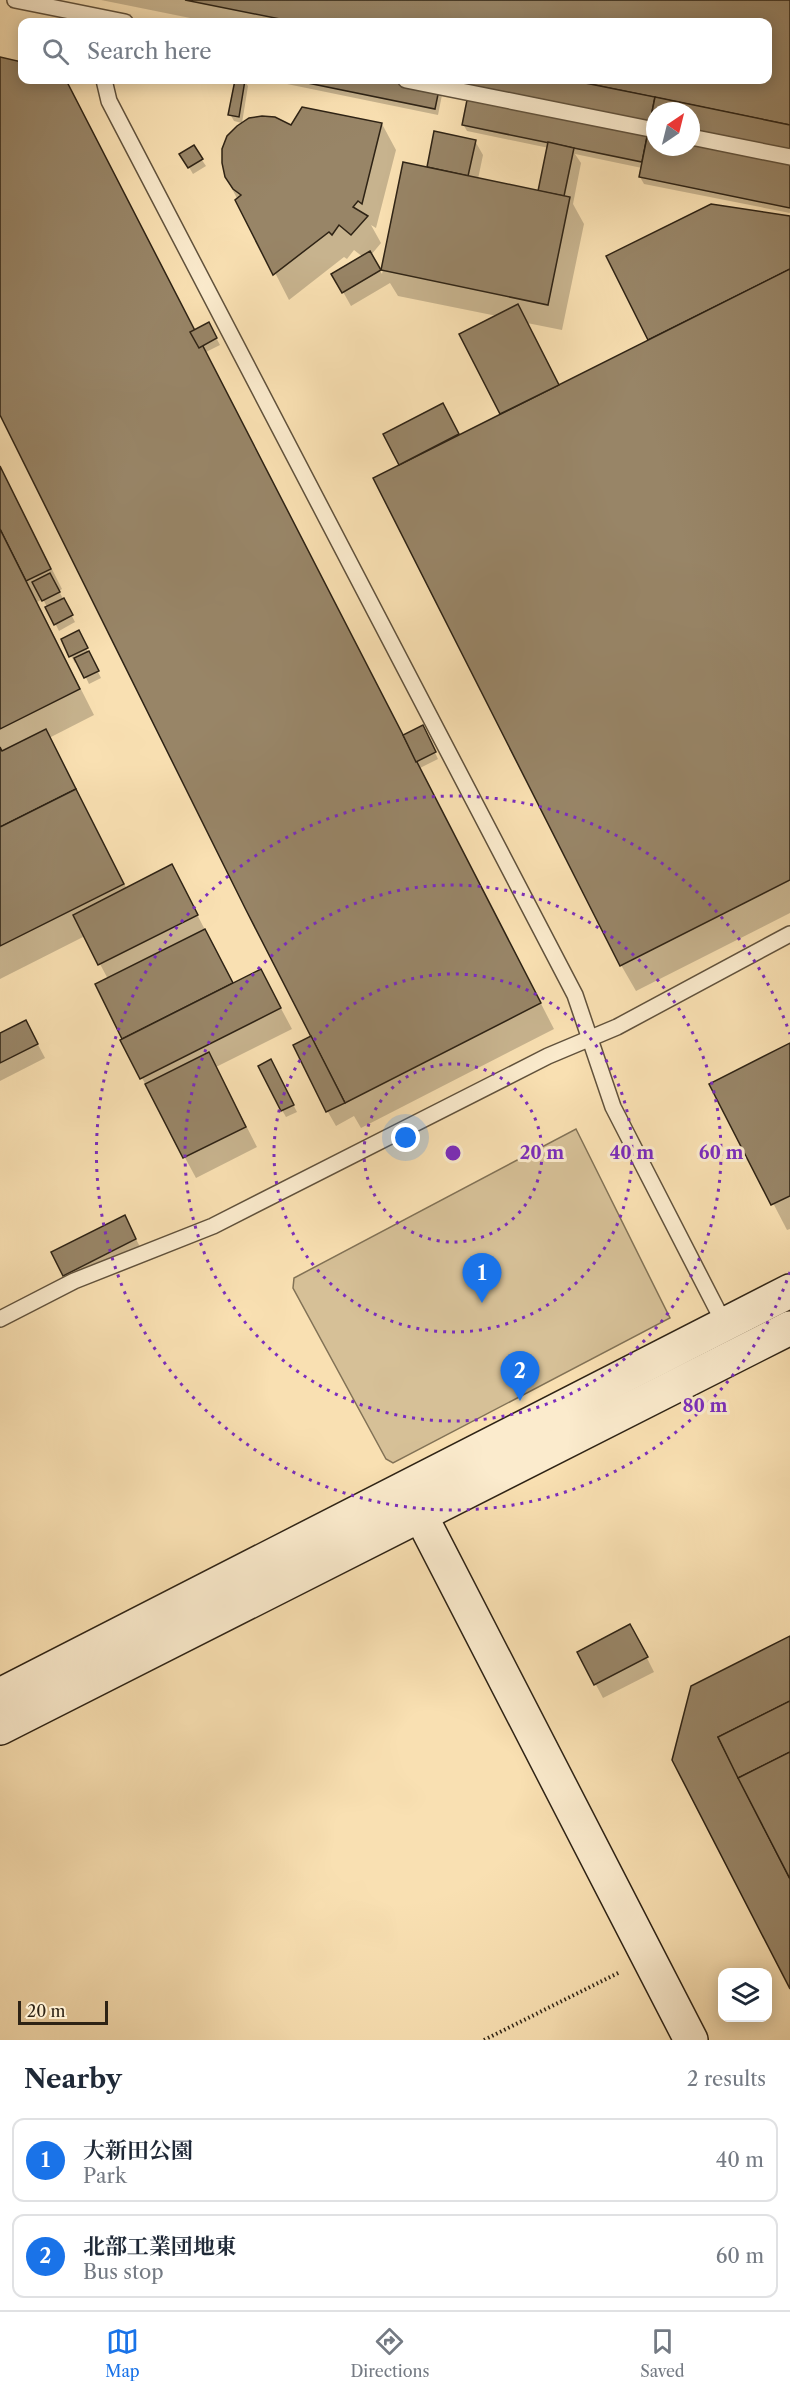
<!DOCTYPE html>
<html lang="en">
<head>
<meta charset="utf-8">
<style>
  body { margin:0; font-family:"Libre Caslon Text","Noto Serif JP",serif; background:#f2f2f3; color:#1f2937 }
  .controls { position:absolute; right:18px; bottom:18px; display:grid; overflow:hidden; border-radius:12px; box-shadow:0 3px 15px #0003 }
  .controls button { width:54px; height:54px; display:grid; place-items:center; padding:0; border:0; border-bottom:2px solid #e0e1e3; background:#fff; color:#1f2937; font:30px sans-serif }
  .compass { position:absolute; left:646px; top:102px; width:54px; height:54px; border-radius:50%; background:#fff; box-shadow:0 3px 15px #0003; rotate:35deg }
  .scale { position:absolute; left:18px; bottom:15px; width:90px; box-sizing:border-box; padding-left:6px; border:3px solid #2e2315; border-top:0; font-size:16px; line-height:21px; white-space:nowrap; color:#2e2315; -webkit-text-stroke:4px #fbebcd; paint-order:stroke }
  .you { position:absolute; left:406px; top:1138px; width:21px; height:21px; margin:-15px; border:4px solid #fff; border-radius:50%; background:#1a73e8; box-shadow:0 0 0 9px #1a73e833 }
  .badge { display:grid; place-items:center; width:39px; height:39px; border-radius:50%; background:#1a73e8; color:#fff; font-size:20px; font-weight:700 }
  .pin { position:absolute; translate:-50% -50px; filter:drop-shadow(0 2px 3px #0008) }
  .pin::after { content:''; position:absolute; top:32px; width:21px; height:18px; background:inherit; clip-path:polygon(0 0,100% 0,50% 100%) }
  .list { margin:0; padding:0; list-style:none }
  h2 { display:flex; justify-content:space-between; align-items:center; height:78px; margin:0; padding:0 24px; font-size:26px }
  h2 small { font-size:20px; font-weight:400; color:#747a83 }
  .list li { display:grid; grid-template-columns:39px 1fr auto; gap:18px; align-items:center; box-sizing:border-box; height:84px; margin:0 12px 12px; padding:0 12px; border:2px solid #e0e1e3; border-radius:12px }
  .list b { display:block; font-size:22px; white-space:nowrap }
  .list p { margin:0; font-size:20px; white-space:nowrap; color:#747a83 }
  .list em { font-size:20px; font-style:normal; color:#747a83 }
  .icon { flex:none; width:33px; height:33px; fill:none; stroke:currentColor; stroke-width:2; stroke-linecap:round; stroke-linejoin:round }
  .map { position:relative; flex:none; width:790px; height:2040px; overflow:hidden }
  .search { position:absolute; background:#fff; box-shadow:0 3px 15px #0003; left:18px; right:18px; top:18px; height:66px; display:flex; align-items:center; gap:15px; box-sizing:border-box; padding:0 21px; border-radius:12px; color:#747a83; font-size:22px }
  .sheet { height:270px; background:#fff }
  nav { display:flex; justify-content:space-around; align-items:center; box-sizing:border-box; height:84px; border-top:2px solid #e0e1e3; background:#fff; font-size:16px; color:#747a83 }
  nav a { display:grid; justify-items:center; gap:3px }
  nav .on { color:#1a73e8 }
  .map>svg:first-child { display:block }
  .green { fill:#d6c097; stroke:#827256; stroke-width:1.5 }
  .shadow { fill:#0003; fill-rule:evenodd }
  .building { fill:#988567; stroke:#2e2315; stroke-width:1.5; fill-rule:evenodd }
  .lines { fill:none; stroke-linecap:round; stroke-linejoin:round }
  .lane-casing { stroke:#61523c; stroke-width:18 }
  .secondary-casing { stroke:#2e2315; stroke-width:36 }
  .path { stroke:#2e2315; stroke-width:4; stroke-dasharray:1.5 3; stroke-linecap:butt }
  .lane { stroke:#fbebcd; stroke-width:15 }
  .secondary { stroke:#fbebcd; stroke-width:33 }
  .ring { fill:none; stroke:#7b2cbf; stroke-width:3; stroke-dasharray:3 6 }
  .centre { fill:#7b2cbf; stroke:#fbebcd; stroke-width:3 }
  .ring-label { font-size:18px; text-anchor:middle; font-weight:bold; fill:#7b2cbf; stroke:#fbebcd; stroke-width:6; stroke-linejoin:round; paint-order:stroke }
</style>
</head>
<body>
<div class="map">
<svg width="790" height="2040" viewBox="0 0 790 2040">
  <rect width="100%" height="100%" fill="#f9e0b2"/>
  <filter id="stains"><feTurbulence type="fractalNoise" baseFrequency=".00333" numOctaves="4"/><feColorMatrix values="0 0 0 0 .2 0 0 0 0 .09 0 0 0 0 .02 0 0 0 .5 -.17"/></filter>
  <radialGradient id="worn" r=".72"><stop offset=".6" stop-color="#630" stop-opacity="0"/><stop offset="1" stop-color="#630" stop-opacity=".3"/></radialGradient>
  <polygon class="green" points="576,1129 670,1318 393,1463 386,1459 293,1288 294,1278"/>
  <g class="shadow">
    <path d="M101 0H790V213L644 184 640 177 642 168 575 154 581 163 573 204 584 224 562 330 527 323 559 386 650 341 608 257 790 217V913L636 991 621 965 401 465 385 434 451 419 459 436 502 415 461 335 497 316 398 296 390 283 351 306 333 274 363 257 354 250 347 259 344 257 289 300 226 177 291 127 382 124 396 150 376 228 371 225 381 243 371 255 382 274 405 164 428 169 435 133 475 141 483 155 478 179 540 192 549 148 467 131 463 124 472 80H768V22H210ZM655 111H691V147H655Z"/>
    <polygon points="0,59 22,63 22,80 65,80 195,331 212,330 220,345 206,352 404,737 426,734 438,759 420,768 554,1029 361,1128 354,1116 336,1126 328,1112 295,1045 313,1037 0,411"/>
    <polygon points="236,80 244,80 248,86 242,123 234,121 230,114"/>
    <polygon points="285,80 445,80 438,115 287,84"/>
    <polygon points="193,147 206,166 193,174 181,154"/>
    <polygon points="0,466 62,589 59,591 75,622 59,631 43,599 37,602 94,715 49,738 127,889 172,866 233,984 261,971 292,1029 216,1067 257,1147 196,1178 142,1078 97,985 108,979 85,936 0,979"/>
    <polygon points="82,639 101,678 89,684 78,661 75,663 71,656"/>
    <polygon points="26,1022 45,1058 0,1081 0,1035"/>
    <polygon points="790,1045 790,1229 787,1230 712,1085"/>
    <polygon points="274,1068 297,1112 286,1117 282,1110"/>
    <polygon points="132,1231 143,1253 72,1289 64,1275"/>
    <polygon points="638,1640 654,1672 603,1698 579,1653"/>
  </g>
  <g class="building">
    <polygon points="185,0 790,0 790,125 570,80 768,80 768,22 295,22"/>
    <polygon points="0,57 22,62 22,80 66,80 541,1003 345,1103 246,910 0,415"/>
    <polygon points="235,80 245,80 239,117 228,115"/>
    <polygon points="293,80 441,80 435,109"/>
    <polygon points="471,80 570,80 655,97 642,162 462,125"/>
    <path d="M655 97 790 125V208L639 177ZM655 111H691V147H655Z"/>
    <polygon points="302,107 382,123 362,204 358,201 353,207 368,216 351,235 339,225 332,235 329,232 273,275 235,200 241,195 233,189 225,177 222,163 222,149 227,136 237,126 249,118 262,116 275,117 291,125"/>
    <polygon points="434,131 476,140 468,176 427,167"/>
    <polygon points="548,142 574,148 564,196 538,191"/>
    <polygon points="194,145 203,159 188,168 179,154"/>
    <polygon points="403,162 570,197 548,305 381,270"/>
    <polygon points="711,204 790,216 790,269 648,340 606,256"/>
    <polygon points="370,251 381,270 342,293 331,274"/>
    <polygon points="790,269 790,880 620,966 373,478"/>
    <polygon points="518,304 559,385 500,414 459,334"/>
    <polygon points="209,322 217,338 199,348 190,332"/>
    <polygon points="443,403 459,434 399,465 383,434"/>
    <polygon points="0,466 51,569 26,581 0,529"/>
    <polygon points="0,529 80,689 0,729"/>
    <polygon points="50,573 60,592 42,601 32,582"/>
    <polygon points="64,598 73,615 54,625 45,607"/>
    <polygon points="79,630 88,648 69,657 61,639"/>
    <polygon points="89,651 99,671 84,678 74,658"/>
    <polygon points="423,725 436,752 416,762 403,735"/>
    <polygon points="46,729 76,789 0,827 0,747 2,751"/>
    <polygon points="76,789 124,884 0,946 0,827"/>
    <polygon points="172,864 198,915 98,965 73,915"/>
    <polygon points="205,929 233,983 122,1039 95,984"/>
    <polygon points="261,969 281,1008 140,1079 120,1040"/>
    <polygon points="26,1020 38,1044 0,1063 0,1033"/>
    <polygon points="311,1036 345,1103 326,1112 293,1045"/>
    <polygon points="790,1043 790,1196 771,1205 709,1084"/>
    <polygon points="209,1052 246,1127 183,1158 145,1084"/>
    <polygon points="271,1059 294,1105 281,1111 258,1066"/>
    <polygon points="125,1215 136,1239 63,1276 51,1252"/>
    <polygon points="630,1624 648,1657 594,1685 577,1652"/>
    <polygon points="790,1636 790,1701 718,1737 790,1879 790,1989 672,1760 691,1686"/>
    <polygon points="790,1701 790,1752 738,1778 718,1737"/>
    <polygon points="790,1752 790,1879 738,1778"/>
  </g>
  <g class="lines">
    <g class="lane-casing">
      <g id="lane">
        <polyline points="15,0 125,22"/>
        <polyline points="104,80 109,101 575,995 613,1107 726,1327"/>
        <polyline points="406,80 655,130"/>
        <polyline points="691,137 790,157"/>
        <polyline points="0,1319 74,1281 213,1226 548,1056 617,1027 790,934"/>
      </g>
    </g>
    <g class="secondary-casing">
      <g id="secondary">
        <polyline points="410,1495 691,2040"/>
        <polyline points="0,1695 790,1291"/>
        <polyline points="0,1728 790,1328"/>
      </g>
    </g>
    <polyline class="path" points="484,2040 620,1972"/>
    <use href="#lane" class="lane"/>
    <use href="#secondary" class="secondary"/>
  </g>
  <g class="ring">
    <circle cx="453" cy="1153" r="89"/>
    <circle cx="453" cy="1153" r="179"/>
    <circle cx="453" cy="1153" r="268"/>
    <path d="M790 1272A357 357 0 1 1 790 1034"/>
  </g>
  <circle cx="453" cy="1153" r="9" class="centre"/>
  <g class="ring-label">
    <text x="542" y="1159">20 m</text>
    <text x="632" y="1159">40 m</text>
    <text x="721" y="1159">60 m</text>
    <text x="705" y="1412">80 m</text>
  </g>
  <rect width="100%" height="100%" filter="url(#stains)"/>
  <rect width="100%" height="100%" fill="url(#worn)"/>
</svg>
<div class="controls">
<button><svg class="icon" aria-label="layers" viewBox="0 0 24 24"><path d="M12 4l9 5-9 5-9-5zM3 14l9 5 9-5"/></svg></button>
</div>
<svg class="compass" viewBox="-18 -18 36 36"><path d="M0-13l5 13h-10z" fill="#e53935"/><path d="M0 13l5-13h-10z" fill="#747a83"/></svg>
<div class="scale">20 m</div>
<div class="you"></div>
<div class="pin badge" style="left:482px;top:1303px">1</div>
<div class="pin badge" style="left:520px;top:1401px">2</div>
<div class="search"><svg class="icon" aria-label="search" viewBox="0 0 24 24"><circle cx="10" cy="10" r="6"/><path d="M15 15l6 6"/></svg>Search here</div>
</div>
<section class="sheet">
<h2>Nearby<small>2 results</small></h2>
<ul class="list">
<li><span class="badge">1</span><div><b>大新田公園</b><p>Park</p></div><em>40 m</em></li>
<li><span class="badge">2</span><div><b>北部工業団地東</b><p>Bus stop</p></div><em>60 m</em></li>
</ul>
</section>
<nav>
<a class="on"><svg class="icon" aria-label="map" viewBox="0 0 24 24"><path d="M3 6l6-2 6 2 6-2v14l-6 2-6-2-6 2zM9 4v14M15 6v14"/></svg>Map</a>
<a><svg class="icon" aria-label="directions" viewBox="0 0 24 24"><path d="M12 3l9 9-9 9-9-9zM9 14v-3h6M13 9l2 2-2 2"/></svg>Directions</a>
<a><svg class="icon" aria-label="saved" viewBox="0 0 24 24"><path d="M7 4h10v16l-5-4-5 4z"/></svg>Saved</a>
</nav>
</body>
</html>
